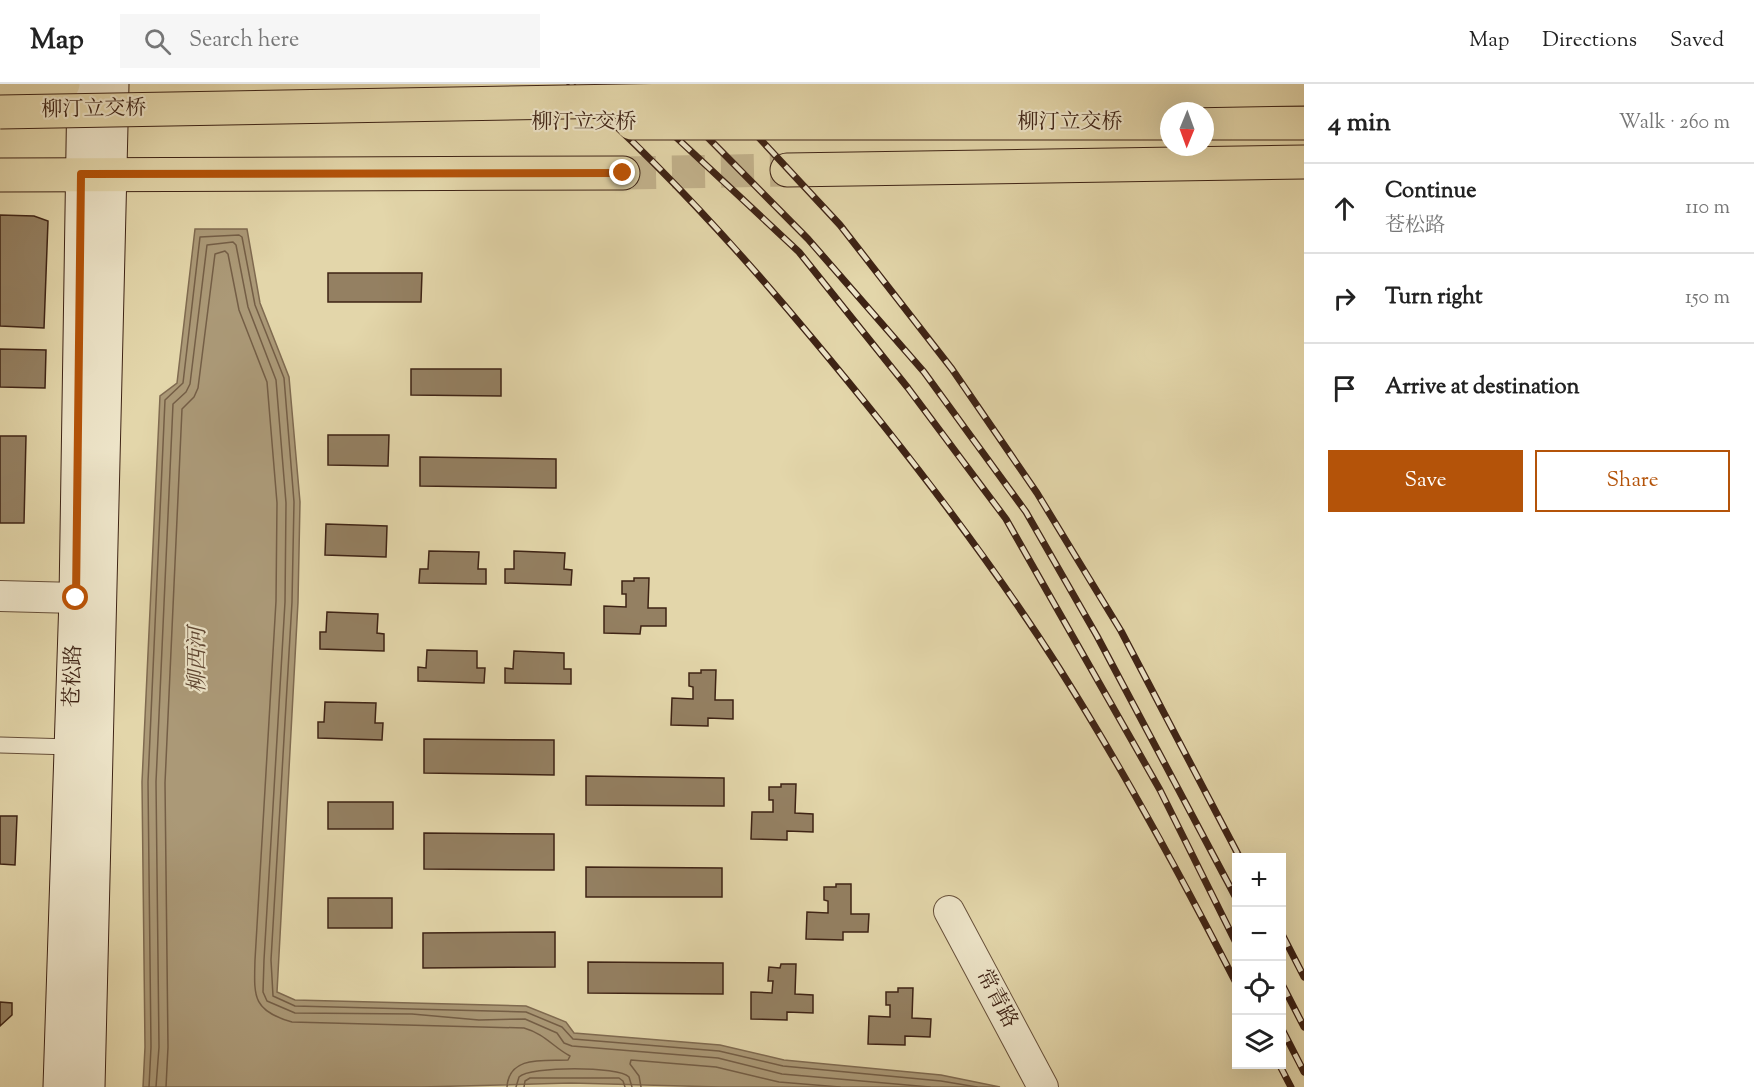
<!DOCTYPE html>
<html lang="en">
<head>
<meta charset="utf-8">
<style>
  body { margin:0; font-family:"Sorts Mill Goudy","Noto Serif SC",serif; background:#f6f6f6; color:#222 }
  .controls { position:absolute; right:18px; bottom:18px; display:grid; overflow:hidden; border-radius:0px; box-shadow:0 6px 24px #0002 }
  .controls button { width:54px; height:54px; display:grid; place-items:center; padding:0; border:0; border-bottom:2px solid #e0e0e0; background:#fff; color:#222; font:30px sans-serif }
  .compass { position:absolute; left:1160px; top:18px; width:54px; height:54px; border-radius:50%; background:#fff; box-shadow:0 6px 24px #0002; rotate:181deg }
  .stop { position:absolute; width:18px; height:18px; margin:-14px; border:4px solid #b45309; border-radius:50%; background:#fff }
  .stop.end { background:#b45309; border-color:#fff; box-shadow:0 2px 6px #0008 }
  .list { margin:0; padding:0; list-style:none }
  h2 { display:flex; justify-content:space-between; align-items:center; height:78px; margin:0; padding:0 24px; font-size:26px }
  h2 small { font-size:20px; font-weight:400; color:#767676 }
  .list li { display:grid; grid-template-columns:39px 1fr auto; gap:18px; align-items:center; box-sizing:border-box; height:90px; padding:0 24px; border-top:2px solid #e0e0e0 }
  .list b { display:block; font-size:22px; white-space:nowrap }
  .list p { margin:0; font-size:20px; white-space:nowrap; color:#767676 }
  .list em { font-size:20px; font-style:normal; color:#767676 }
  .actions { display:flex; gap:12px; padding:18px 24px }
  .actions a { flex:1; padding:14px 0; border:2px solid #b45309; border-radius:0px; text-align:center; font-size:21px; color:#b45309 }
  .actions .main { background:#b45309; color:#fff }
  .icon { flex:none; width:33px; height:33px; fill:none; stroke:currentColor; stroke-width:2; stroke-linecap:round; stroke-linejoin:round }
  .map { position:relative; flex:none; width:1304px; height:1003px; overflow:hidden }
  header { display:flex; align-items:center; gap:36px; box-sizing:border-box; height:84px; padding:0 30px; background:#fff; border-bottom:2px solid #e0e0e0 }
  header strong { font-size:28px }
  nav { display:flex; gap:33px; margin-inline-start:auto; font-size:21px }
  .search { width:420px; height:54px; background:#f6f6f6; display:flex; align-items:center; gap:15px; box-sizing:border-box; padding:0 21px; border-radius:0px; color:#767676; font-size:22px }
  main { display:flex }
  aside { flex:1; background:#fff }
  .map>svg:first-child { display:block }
  .water { fill:#ab9977; stroke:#7f6a50; stroke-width:1.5 }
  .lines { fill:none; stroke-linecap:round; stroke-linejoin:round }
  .shore { stroke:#745e46; stroke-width:1.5 }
  .building { fill:#948062; stroke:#3e2315; stroke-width:1.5 }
  .primary-tunnel { stroke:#c2b28c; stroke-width:33; stroke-dasharray:33 16; stroke-linecap:butt }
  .service-casing { stroke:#67503a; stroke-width:17 }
  .minor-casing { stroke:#67503a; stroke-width:32 }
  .secondary-casing { stroke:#3e2315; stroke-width:35 }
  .primary-casing { stroke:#3e2315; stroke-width:35 }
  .service { stroke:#ede4c8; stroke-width:15 }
  .minor { stroke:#ede4c8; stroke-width:30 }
  .secondary { stroke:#ede4c8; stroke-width:33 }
  .primary { stroke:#e3d6aa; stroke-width:33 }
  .rail-casing { stroke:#3e2315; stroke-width:7 }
  .rail { stroke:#ede4c8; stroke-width:4.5; stroke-dasharray:14; stroke-linecap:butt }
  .primary-bridge-casing { stroke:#3e2315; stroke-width:35; stroke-linecap:butt }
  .primary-bridge { stroke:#e3d6aa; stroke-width:33 }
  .route { stroke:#b45309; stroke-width:8 }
  .labels { text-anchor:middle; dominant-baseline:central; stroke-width:4.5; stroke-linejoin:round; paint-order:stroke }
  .street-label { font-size:21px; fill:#3e2315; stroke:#ede4c8 }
  .water-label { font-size:22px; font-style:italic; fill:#5f4632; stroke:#ede4c8 }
</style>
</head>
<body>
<header>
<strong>Map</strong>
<div class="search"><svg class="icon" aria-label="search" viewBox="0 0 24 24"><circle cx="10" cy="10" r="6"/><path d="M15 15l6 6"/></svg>Search here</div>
<nav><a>Map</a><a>Directions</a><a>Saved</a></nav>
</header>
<main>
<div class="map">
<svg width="1304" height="1003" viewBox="0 0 1304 1003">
  <rect width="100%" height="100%" fill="#e3d6aa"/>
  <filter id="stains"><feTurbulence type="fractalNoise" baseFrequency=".00333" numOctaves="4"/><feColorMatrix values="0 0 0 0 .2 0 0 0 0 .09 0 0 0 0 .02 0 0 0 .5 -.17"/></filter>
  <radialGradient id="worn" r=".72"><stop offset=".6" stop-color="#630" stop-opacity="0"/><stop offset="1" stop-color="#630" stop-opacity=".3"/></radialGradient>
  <polygon class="water" points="195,145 247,145 260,219 289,293 300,418 298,518 277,908 295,916 526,922 566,938 574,949 720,961 784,976 941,991 1000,1003 720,1003 571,999 421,1003 143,1003 145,963 142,698 160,312 177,299"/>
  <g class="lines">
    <g class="shore">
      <polyline points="149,1003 151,963 148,698 165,316 183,299 200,153 239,151 242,153 255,221 284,294 294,418 292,518 271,876 273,912 295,922 526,928 562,943 573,955 719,967 783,982 941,997 977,1003"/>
      <polyline points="156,1003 159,963 156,698 173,320 186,308 190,300 207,161 233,158 236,161 248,223 276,296 286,419 285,518 264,876 263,908 267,917 295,929 412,930 479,936 525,935 557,949 564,959 572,962 718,974 782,990 930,1003"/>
      <path d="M166 1003 168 963 165 699 182 325 194 313 198 304 215 170 225 167 228 170 239 226 267 298 277 419 276 517 255 876C254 912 252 927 292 938L524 944C545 950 553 963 570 972L568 976C545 977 509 971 507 1003"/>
      <path d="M516 1003 519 993C530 982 619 982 629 993L632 1003"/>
      <polyline points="524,1003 525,997 530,994 619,994 623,997 625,1003"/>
      <polyline points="641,1003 639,992 630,980 631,976 716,983 779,998 840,1003"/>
    </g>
  </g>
  <g class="building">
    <polygon points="0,131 34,132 48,137 44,244 0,242"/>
    <polygon points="328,189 422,189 421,218 328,218"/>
    <polygon points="0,265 46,266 45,304 0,303"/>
    <polygon points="411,285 501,285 501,312 411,311"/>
    <polygon points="328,351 389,351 388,382 328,381"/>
    <polygon points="0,352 26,352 24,439 0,439"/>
    <polygon points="420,373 556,375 556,404 420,402"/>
    <polygon points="326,440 387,442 386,473 325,471"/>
    <polygon points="429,467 479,468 478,485 486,485 486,500 419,499 420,485 428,485"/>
    <polygon points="514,467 565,469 564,485 572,486 571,501 505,499 505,485 514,485"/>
    <polygon points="634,494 649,494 648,524 666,524 666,542 641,542 640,550 604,549 604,522 626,523 626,510 622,510 622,497 634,497"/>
    <polygon points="327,528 378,530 377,549 384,550 384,567 320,565 320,548 326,548"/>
    <polygon points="427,566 477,567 477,584 485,584 484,599 418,597 418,583 426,584"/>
    <polygon points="514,567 564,569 564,585 571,585 571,600 505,599 505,584 513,585"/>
    <polygon points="701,586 716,586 715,616 733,616 733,635 708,634 708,642 671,641 672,614 693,615 693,603 689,602 689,589 701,589"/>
    <polygon points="325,618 376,619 375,639 383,639 382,656 318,654 318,638 324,638"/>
    <polygon points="424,655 554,656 554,691 424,689"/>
    <polygon points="586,692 724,694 724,722 586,721"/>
    <polygon points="781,700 796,700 795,729 813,730 813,748 787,747 787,756 751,755 752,728 773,728 773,716 769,716 769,703 781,703"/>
    <rect x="328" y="718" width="65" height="27"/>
    <polygon points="0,732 17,732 15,781 0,780"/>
    <polygon points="424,749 554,750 554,786 424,785"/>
    <polygon points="586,783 722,784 722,813 586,813"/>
    <polygon points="836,800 851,800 851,830 869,830 868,848 843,848 843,856 806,855 807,828 828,829 828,817 824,816 824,803 836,803"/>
    <rect x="328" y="814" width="64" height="30"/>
    <polygon points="555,848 555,883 423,884 423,849"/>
    <polygon points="588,878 723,879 723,910 588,909"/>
    <polygon points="781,880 796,880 795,910 813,911 813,929 787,928 787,936 751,935 751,908 772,909 773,897 768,897 769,883 780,884"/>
    <polygon points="898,904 913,904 912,934 931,935 930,953 905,952 905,961 868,960 869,932 890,933 890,921 886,921 886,908 898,908"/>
    <polygon points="0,918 12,919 12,931 0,942"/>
  </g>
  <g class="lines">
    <polyline class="primary-tunnel" points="623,89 787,86"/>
    <g class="service-casing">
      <polyline id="service" points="0,661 71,663"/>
    </g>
    <g class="minor-casing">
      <g id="minor">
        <polyline points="0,512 76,514"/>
        <polyline points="949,827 1043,1003"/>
      </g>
    </g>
    <g class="secondary-casing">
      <g id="secondary">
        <polyline points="60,1003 76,514 84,0"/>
        <polyline points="88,1003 112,0"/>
      </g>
    </g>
    <g class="primary-casing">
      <g id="primary">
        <polyline points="0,2 63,0"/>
        <polyline points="1205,39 1304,39"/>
        <polyline points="787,86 1304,78"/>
        <polyline points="0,91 623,89"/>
      </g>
    </g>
    <use href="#service" class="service"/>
    <use href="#minor" class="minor"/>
    <use href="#secondary" class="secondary"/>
    <use href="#primary" class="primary"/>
    <g class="rail-casing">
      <g id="rail">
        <path d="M570 0C658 77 737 164 812 254 900 359 985 468 1059 584 1123 685 1181 792 1236 899"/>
        <polyline points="619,0 799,168 908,304 1006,435 1160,706 1236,859"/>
        <polyline points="655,0 808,155 924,288 1026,428 1097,552 1236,814"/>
        <polyline points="709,0 840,141 952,285 1037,409 1121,547 1240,774"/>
        <polyline points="1282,850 1304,893"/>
        <polyline points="1282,900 1304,943"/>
        <polyline points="1282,945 1304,988"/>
        <polyline points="1279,980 1291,1003"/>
      </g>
    </g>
    <use href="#rail" class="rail"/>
    <g class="primary-bridge-casing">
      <g id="primary-bridge">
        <polyline points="0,28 1304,5"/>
        <polyline points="632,39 1169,39"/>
      </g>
    </g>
    <use href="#primary-bridge" class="primary-bridge"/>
  </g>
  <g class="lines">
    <polyline class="route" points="76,514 81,90 623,89"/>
  </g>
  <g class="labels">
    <g class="street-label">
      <text transform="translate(94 26) rotate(-1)">柳汀立交桥</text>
      <text x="584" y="39">柳汀立交桥</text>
      <text x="1070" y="39">柳汀立交桥</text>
      <text transform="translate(74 592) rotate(-88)">苍松路</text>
      <text transform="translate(996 915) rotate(62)">常青路</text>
    </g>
    <g class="water-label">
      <text transform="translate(199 576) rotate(-90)">柳西河</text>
    </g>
  </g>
  <rect width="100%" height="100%" filter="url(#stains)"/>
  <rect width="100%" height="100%" fill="url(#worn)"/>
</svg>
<div class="controls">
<button>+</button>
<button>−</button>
<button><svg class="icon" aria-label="locate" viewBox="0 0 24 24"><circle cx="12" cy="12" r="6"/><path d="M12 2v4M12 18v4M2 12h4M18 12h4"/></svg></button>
<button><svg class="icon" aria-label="layers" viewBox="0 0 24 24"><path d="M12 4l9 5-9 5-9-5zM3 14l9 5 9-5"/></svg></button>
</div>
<svg class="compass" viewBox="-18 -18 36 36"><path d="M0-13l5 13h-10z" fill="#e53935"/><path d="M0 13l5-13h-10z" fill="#767676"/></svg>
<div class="stop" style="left:76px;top:514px"></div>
<div class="stop end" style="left:623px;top:89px"></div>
</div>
<aside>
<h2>4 min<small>Walk · 260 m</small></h2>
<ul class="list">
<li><svg class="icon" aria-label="ahead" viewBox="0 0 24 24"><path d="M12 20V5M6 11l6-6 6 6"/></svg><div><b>Continue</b><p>苍松路</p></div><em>110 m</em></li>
<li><svg class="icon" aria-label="right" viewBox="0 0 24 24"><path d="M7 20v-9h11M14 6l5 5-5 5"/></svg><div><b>Turn right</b></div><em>150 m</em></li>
<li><svg class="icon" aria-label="arrive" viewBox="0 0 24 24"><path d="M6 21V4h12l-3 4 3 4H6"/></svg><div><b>Arrive at destination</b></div></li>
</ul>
<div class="actions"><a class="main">Save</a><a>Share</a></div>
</aside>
</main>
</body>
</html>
